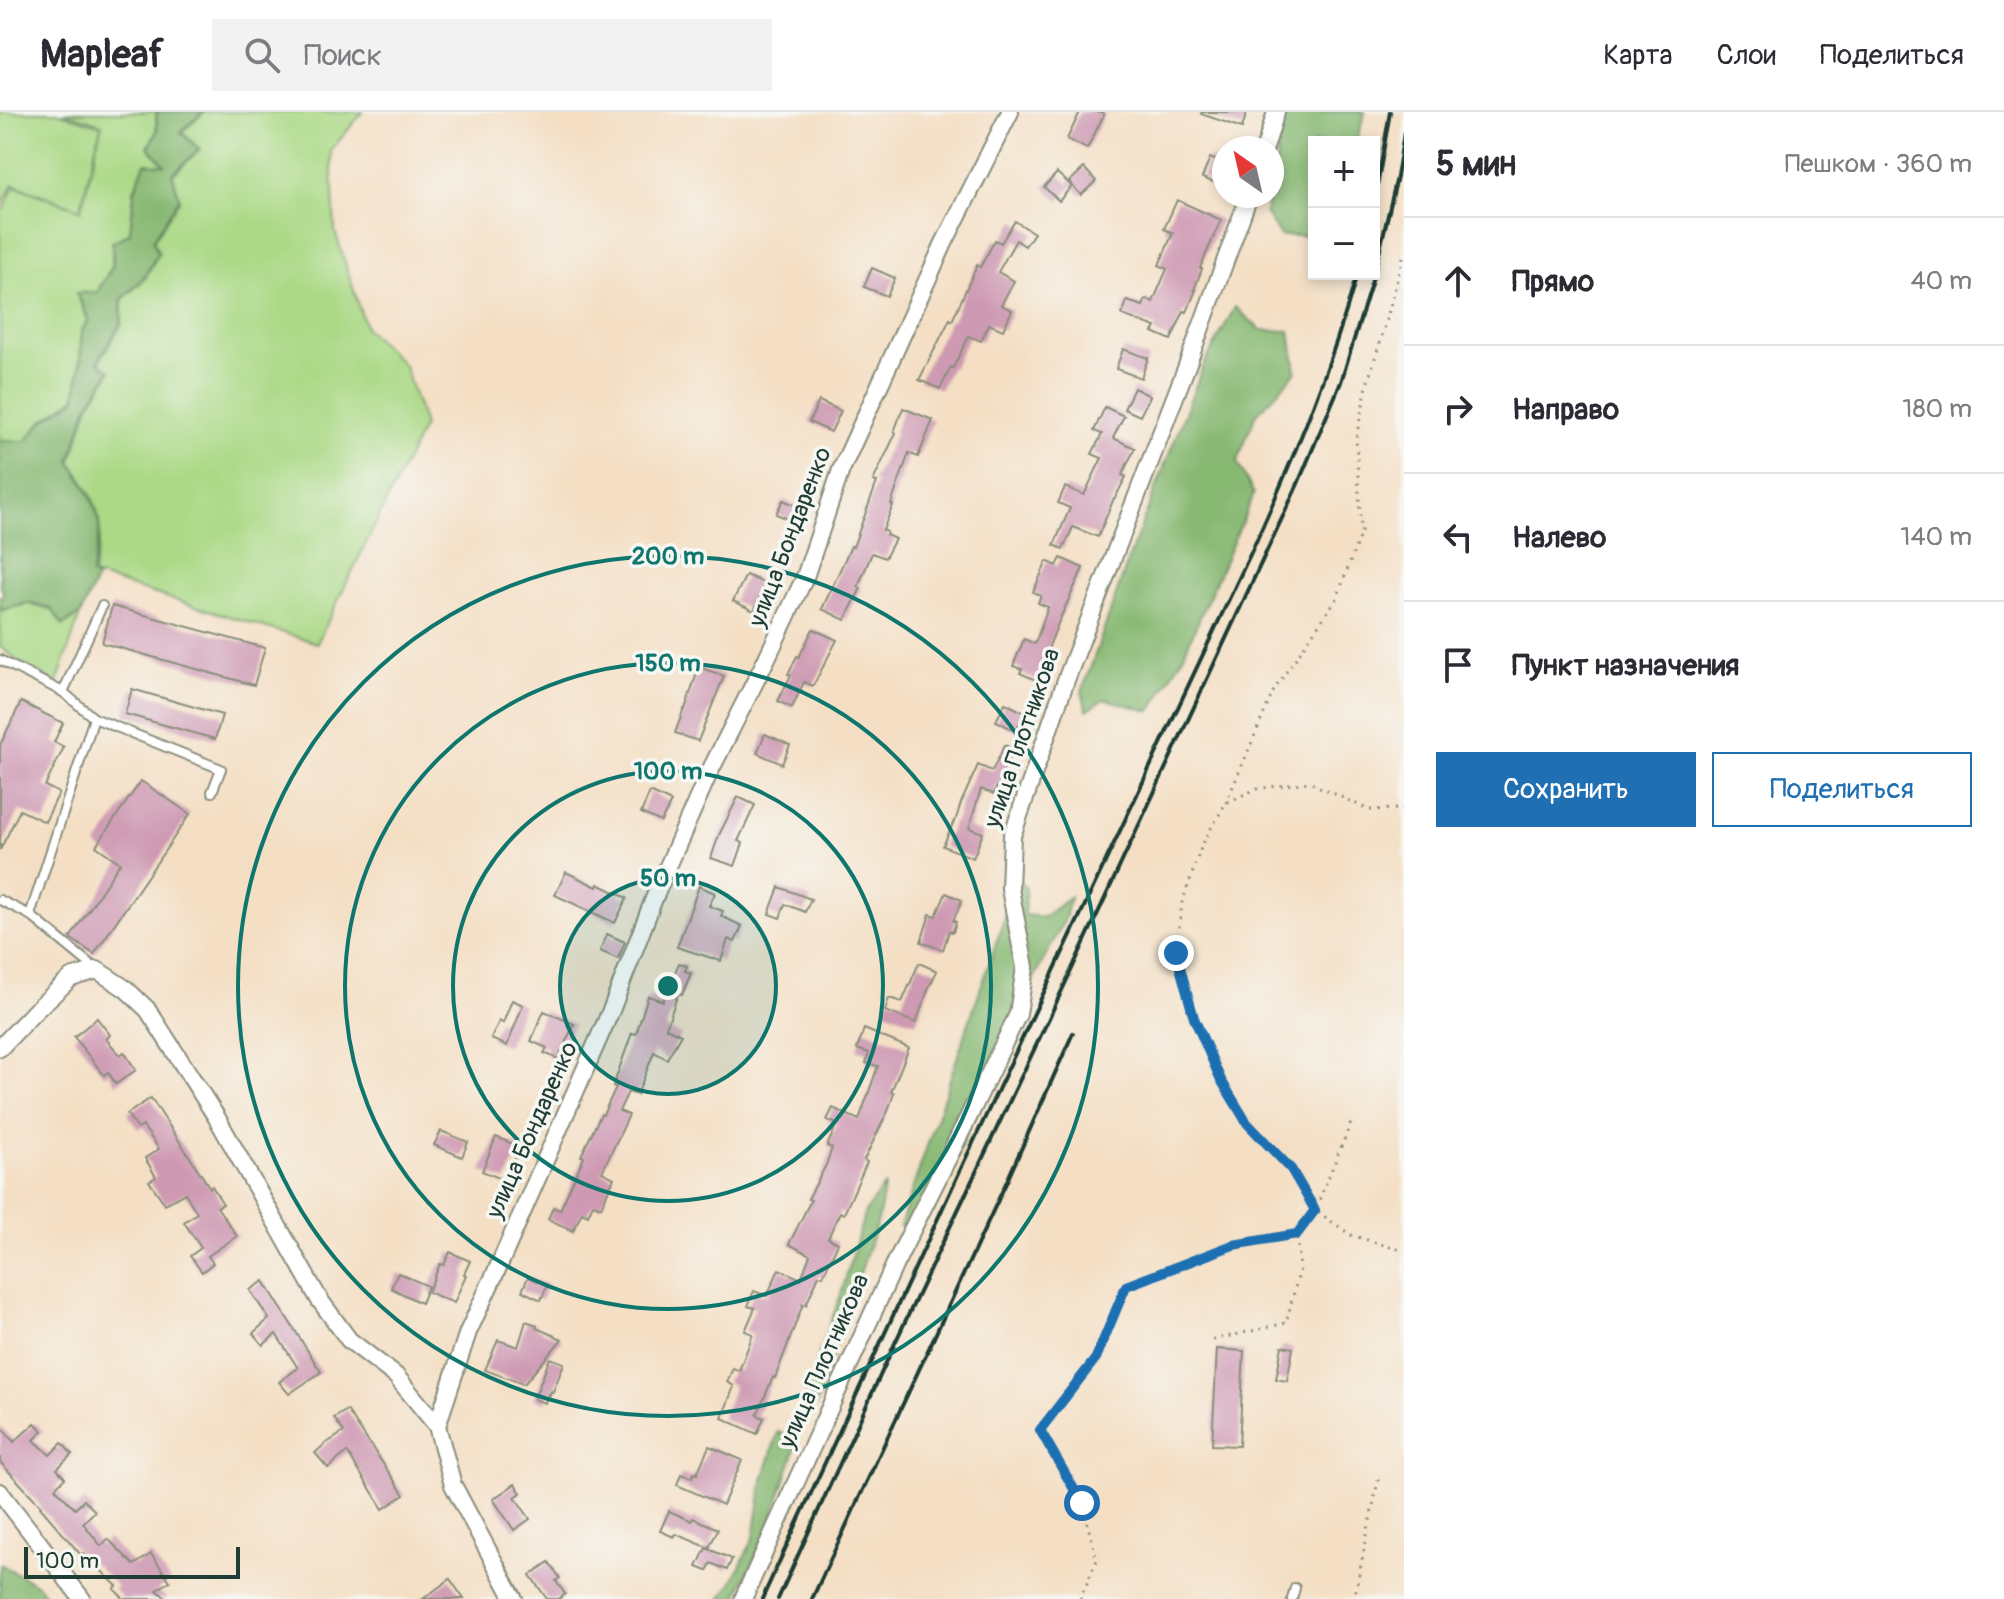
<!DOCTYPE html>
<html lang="ru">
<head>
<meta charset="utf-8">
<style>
  body { margin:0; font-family:Pangolin,sans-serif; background:#f2f2f3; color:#2b2b33 }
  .controls { position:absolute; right:24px; top:24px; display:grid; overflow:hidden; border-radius:0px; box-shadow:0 4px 12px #0003 }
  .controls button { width:72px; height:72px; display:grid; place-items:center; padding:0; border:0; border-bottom:2px solid #e1e1e2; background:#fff; color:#2b2b33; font:40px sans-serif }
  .compass { position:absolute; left:1212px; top:24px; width:72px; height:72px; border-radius:50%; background:#fff; box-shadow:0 4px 12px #0003; rotate:326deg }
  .scale { position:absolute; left:24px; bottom:20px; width:216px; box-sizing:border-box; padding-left:8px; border:4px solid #1f3d34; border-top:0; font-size:22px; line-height:28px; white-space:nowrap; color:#1f3d34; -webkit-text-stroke:6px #f6f6f2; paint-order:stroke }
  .stop { position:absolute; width:24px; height:24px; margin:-18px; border:6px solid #1f6fb2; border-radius:50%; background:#fff }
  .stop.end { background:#1f6fb2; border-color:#fff; box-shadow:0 2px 8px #0008 }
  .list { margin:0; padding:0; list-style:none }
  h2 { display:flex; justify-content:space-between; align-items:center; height:104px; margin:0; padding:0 32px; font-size:34px }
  h2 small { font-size:26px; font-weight:400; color:#7c7c81 }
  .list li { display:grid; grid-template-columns:52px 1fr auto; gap:24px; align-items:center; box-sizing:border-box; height:128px; padding:0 32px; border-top:2px solid #e1e1e2 }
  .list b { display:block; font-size:30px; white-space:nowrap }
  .list em { font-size:26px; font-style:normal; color:#7c7c81 }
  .actions { display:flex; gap:16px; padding:24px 32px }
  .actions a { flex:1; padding:18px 0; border:2px solid #1f6fb2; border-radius:0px; text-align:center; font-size:28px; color:#1f6fb2 }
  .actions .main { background:#1f6fb2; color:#fff }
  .icon { flex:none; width:44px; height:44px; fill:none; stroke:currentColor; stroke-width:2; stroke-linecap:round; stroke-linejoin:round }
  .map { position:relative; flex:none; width:1404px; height:1487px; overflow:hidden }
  header { display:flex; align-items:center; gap:48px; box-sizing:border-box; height:112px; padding:0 40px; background:#fff; border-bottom:2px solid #e1e1e2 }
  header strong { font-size:38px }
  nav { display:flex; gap:44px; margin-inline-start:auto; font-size:28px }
  .search { width:560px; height:72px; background:#f2f2f3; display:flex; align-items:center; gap:20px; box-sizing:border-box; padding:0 28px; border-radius:0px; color:#7c7c81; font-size:30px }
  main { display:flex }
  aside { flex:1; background:#fff }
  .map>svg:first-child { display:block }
  .green { fill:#abd986; stroke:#658b5d; stroke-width:2 }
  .forest { fill:#88b973; stroke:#547b54; stroke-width:2 }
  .building { fill:#ce99b2 }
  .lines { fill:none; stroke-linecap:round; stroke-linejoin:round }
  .lane-casing { stroke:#8a8e7c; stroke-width:12 }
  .street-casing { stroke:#8a8e7c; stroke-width:20 }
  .path { stroke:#8a8e7c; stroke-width:3; stroke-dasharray:2 6; stroke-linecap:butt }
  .lane { stroke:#fff; stroke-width:8 }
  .street { stroke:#fff; stroke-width:16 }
  .rail { stroke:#1f3d34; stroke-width:4 }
  .route { stroke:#1f6fb2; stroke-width:10 }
  .ring { fill:none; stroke:#0f766e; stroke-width:4 }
  .labels { text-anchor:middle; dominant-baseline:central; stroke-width:7; stroke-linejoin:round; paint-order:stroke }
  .street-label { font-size:24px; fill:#1f3d34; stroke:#f6f6f2 }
  .centre { fill:#0f766e; stroke:#f6f6f2; stroke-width:4 }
  .ring-label { font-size:24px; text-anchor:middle; font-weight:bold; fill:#0f766e; stroke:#f6f6f2; stroke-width:7; stroke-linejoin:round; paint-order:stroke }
</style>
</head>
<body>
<header>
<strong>Mapleaf</strong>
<div class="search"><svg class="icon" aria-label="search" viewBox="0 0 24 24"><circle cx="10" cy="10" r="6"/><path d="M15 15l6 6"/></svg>Поиск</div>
<nav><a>Карта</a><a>Слои</a><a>Поделиться</a></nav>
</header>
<main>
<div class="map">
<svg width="1404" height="1487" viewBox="0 0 1404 1487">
  <rect width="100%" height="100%" fill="#f6f6f2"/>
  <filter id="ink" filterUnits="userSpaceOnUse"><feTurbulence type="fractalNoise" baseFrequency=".0125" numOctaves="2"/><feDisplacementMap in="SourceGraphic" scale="16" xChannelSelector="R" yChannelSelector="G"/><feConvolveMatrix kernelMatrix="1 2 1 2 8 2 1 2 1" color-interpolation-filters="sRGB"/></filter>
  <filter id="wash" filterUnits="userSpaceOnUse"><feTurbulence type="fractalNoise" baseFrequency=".006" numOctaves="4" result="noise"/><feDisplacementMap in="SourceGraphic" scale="32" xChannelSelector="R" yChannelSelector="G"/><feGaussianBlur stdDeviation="1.8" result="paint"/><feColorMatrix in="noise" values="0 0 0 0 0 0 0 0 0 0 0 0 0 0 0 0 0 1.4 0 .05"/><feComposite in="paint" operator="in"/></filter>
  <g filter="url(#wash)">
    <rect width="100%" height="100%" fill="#f4dfc4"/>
    <g class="green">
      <polygon points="0,0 57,0 101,14 80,97 13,72 0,96"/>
      <polygon points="63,0 156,0 156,20 148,35 164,53 145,51 134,77 130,120 112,130 112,154 97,180 76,181 88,208 81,219 80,249 75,286 42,309 26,329 0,328 0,98 4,97 14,74 81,98 102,12"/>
      <path d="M205 0H363L331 38 335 119 366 217 404 253 424 313 317 531 93 463C95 449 100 433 100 419 100 392 85 371 71 350L88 296 111 259 99 250 122 212V188L145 167 159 141 154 128 180 87 173 63 200 37 182 20Z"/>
      <polygon points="28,492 52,498 63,514 80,503 57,571 22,552 0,535 0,499"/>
    </g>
    <g class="forest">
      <path d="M157 0H203L180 20 199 37 172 62 179 86 153 128 158 141 143 166 121 188V211L97 250 110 258 87 296 70 349C83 371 99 392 99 419 99 433 94 449 91 463L97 466 81 501 63 513 52 497 28 491 0 498V484L4 482 0 473V329H26L42 310 76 287 81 250 82 219 89 208 77 181H97L113 154V130L130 121 135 78 145 51 165 53 149 35 157 20Z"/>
      <polygon points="1286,0 1365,0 1356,30 1314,30 1314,124 1280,124 1265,101 1269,84 1272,84 1281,10"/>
      <polygon points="1235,195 1261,218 1290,219 1296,260 1255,304 1237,350 1254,382 1183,544 1151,599 1104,587 1087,598 1082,580 1130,443 1203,255"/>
      <polygon points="1017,769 1026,776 1024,803 1044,805 1070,785 1065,807 1032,870 1013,924 978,985 954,1055 916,1119 900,1114"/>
      <polygon points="885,1072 879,1104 816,1294 803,1295 816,1250 841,1182 865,1100"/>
      <polygon points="778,1320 798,1328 770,1413 736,1487 721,1487 733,1469 754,1425 763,1368"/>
      <polygon points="0,1452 38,1473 48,1487 0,1487"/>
    </g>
    <g id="blocks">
      <g class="building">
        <polygon points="1080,0 1103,0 1104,3 1087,37 1067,27"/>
        <polygon points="1202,0 1247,0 1242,16 1201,2"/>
        <polygon points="1210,46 1224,52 1224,74 1202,66"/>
        <polygon points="1084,56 1096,69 1081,83 1069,70"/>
        <polygon points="1057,61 1072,74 1059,89 1044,75"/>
        <polygon points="1177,88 1221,108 1200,156 1202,157 1194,178 1196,178 1187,200 1184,199 1171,228 1153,220 1156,215 1122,203 1127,189 1143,194 1146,187 1153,190 1167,157 1159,153 1173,121 1164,117"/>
        <polygon points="1015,109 1034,121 1025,134 1016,128 998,160 1014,169 1001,193 1012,198 1003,218 989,212 981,229 969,224 953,256 951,255 940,277 919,268 950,207 952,209 977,153 980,155 995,128 1001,131"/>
        <polygon points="872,156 895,166 887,184 864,175"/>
        <polygon points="1123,237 1148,246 1141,266 1116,257"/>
        <polygon points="1134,276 1150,284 1140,304 1124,297"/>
        <polygon points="819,289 841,299 831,320 809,310"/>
        <polygon points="1105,295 1124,304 1113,326 1135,336 1122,363 1126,365 1115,386 1114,386 1098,425 1073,415 1063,437 1054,433 1070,396 1058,391 1065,375 1084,383 1102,346 1092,342 1102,322 1094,319"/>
        <polygon points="903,296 933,308 918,345 909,341 891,392 893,393 883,418 887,420 886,423 895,427 885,446 872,441 858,475 861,476 845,508 822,497 851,434 853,435 877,370 873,369 896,321 894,320"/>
        <polygon points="783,388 804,397 798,411 776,402"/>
        <polygon points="1061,446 1083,456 1059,509 1046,542 1050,544 1040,570 1020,561 1022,557 1013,554 1024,527 1035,532 1048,495 1038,491 1041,484 1033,480 1047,449 1057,454"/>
        <polygon points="746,463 766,472 754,499 733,489"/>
        <polygon points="112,494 265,536 254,573 102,531"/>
        <polygon points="813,517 837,528 813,574 804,570 792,596 778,589 791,563 788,562 797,544 799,545"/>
        <polygon points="699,555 724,564 698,629 675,621 684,597 685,597"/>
        <polygon points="132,577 222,603 215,627 125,602"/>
        <polygon points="21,590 63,611 54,630 64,635 45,674 59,681 45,710 20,698 0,738 0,633"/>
        <polygon points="1005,591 1025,601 1016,619 996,609"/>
        <polygon points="765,622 790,633 782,652 757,641"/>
        <polygon points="1005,633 1013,637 994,682 981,677 969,716 983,721 973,746 943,734 954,709 955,710 961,691 978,653 992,659"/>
        <polygon points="141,669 190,702 94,842 70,826 120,751 96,734"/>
        <polygon points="650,680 671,690 661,710 641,701"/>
        <polygon points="738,685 755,693 738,729 743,731 735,754 711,746 719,723"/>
        <polygon points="566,760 597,775 598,772 627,786 615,811 555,783"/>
        <polygon points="699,774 715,781 709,794 723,799 721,804 742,814 735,830 728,827 721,849 677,835"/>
        <polygon points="779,775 811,787 805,800 785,792 780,806 769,802"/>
        <polygon points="946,781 962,788 953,809 956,810 953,820 949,819 943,838 921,830 930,802 936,804"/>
        <polygon points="607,822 625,830 618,847 600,839"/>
        <polygon points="679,851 687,854 685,859 691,861 682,883 678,882 666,916 681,923 667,947 654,940 637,983 628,980 619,999 629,1003 602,1060 614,1066 601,1095 593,1092 588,1103 582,1100 573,1119 548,1107 553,1095 560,1098 584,1045 581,1044 601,1002 603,1003 616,975 613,974 632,921 636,922 648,884 663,889"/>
        <polygon points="919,851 937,859 929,875 916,911 885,899 889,886 902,890"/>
        <polygon points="512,888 523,893 507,934 491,927 499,909 503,911"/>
        <polygon points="544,899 574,912 558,947 544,941 547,936 531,929"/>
        <polygon points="97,906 110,923 106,927 120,943 124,940 136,958 116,972 108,960 104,963 74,925"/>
        <polygon points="864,917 909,936 891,980 894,981 888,999 864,1048 867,1050 844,1102 840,1100 828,1126 838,1131 823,1164 819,1163 806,1193 803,1192 775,1266 773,1265 757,1303 764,1306 757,1322 722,1306 734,1274 727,1270 733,1256 739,1259 753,1222 745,1219 755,1196 748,1194 754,1179 767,1184 779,1157 801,1167 810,1143 789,1132 811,1088 808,1087 826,1053 832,1036 827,1034 837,1012 827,1008 833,996 859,1008 878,954 866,951 869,941 857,937"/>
        <polygon points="151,986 210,1076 212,1074 223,1092 217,1095 237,1124 208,1144 213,1151 202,1160 190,1144 201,1136 184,1110 197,1101 185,1081 165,1092 149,1069 156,1065 145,1046 159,1037 143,1014 138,1017 127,1002"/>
        <polygon points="441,1019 468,1030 462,1045 434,1033"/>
        <polygon points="496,1025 520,1035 506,1069 482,1059"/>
        <polygon points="450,1140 470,1149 464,1162 466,1163 454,1191 428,1180 440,1152 444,1153"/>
        <polygon points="398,1161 428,1174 421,1191 391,1176"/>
        <polygon points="528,1165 547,1173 541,1188 522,1179"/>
        <polygon points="264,1169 321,1260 289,1282 279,1270 298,1256 276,1222 263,1233 253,1221 269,1207 250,1178"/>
        <polygon points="526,1209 537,1213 536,1216 562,1227 524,1272 485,1258 498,1228 518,1235"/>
        <polygon points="1282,1234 1293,1236 1287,1269 1276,1267"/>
        <polygon points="1217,1237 1244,1239 1239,1334 1212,1333"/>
        <polygon points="550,1246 564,1251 553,1280 551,1279 550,1283 548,1282 545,1291 534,1287"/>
        <polygon points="347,1298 404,1383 383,1397 347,1340 328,1356 315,1341 325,1332 344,1320 334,1306"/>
        <polygon points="35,1311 43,1319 34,1328 50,1343 62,1331 72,1342 57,1357 65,1366 55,1376 75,1397 84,1388 95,1399 83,1411 101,1434 108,1427 134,1453 151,1442 170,1469 157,1478 167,1487 124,1487 114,1477 117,1474 83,1441 81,1443 40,1395 41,1394 0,1350 0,1313 14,1330"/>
        <polygon points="709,1334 742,1348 723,1393 677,1373 681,1362 692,1366 694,1361 697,1362"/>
        <polygon points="515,1372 521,1381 515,1385 530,1407 514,1418 493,1387"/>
        <polygon points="669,1399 692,1409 693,1406 718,1417 709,1436 676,1422 674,1425 660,1419"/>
        <polygon points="706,1436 732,1447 727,1458 711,1451 707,1459 697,1455"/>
        <polygon points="549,1450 560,1466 556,1469 565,1482 559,1487 547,1487 530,1463"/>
        <polygon points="450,1467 464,1487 423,1487"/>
      </g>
    </g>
  </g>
  <g filter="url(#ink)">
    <use href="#blocks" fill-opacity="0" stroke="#8a8e7c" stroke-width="2"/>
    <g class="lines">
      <g class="lane-casing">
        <g id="lane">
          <polyline points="0,548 63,580 94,606"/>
          <polyline points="63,580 102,494"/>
          <polyline points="0,788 30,803 97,858"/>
          <polyline points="30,803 94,606 221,657 212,680"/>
          <polyline points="1292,1487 1295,1476"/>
        </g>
      </g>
      <g class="street-casing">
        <g id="street">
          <polyline points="1265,36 1276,0"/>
          <polyline points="0,936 35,899 71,866 97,858 126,877 148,898 217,1006 319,1187 349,1228 396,1264 437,1314"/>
          <polyline points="0,1380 82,1487"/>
          <polyline points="514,1487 453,1373 437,1314 468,1220 500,1151 612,896 655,784 708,663 766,548 805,465 841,358 944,131 1010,0"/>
          <polyline points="743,1487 895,1152 968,1006 1018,902 1025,855 1010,777 1012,724 1066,568 1188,251 1249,84"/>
        </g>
      </g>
      <g class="path">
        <polyline points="1226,691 1274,578 1337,486 1361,420 1356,326 1368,269 1385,214 1404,141"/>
        <polyline points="1404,697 1369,698 1309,670 1256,677 1226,691 1203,730 1182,791 1176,841 1194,906 1221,968 1247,1011 1291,1057 1315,1098 1351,1123 1404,1139"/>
        <polyline points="1213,1228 1286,1211 1300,1157 1297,1124"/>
        <polyline points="1080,1487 1097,1448 1082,1391 1040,1318 1096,1246 1126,1174 1233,1133 1297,1122 1315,1098 1351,1011"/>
        <polyline points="1354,1487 1379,1364"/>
      </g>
      <use href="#lane" class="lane"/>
      <use href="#street" class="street"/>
      <g class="rail">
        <polyline points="1374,92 1390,0"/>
        <polyline points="1374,162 1397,65 1404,21"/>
        <path d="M762 1487 964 1050 1254 434C1294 345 1331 256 1357 162"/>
        <polyline points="778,1487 895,1231 1050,904 1297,374 1341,270 1374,162"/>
        <polyline points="812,1487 1006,1071 1073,921"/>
      </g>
    </g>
  </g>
  <g class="lines" filter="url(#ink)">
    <polyline class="route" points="1082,1391 1040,1318 1096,1246 1126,1174 1233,1133 1297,1122 1315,1098 1291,1057 1247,1011 1221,968 1194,906 1176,841"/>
  </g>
  <circle cx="668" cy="874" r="108" fill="#0f766e" fill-opacity=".12"/>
  <g class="ring">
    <circle cx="668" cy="874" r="108"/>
    <circle cx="668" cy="874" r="215"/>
    <circle cx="668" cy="874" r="323"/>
    <circle cx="668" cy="874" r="430"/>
  </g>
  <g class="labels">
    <g class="street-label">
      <text transform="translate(790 425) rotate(-69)">улица Бондаренко</text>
      <text transform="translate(1022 626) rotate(-71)">улица Плотникова</text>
      <text transform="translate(532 1018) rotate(-66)">улица Бондаренко</text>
      <text transform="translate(824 1249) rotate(-66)">улица Плотникова</text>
    </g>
  </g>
  <circle cx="668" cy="874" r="12" class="centre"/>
  <g class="ring-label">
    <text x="668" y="452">200 m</text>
    <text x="668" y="559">150 m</text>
    <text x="668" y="667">100 m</text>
    <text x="668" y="774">50 m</text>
  </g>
</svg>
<div class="controls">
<button>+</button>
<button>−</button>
</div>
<svg class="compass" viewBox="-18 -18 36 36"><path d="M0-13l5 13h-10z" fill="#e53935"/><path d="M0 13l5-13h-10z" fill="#7c7c81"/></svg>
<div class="scale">100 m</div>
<div class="stop" style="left:1082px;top:1391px"></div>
<div class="stop end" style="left:1176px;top:841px"></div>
</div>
<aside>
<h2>5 мин<small>Пешком · 360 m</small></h2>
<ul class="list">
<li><svg class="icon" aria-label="ahead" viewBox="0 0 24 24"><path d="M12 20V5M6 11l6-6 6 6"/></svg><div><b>Прямо</b></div><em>40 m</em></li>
<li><svg class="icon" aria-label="right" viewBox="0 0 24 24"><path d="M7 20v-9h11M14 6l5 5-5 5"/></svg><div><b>Направо</b></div><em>180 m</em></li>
<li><svg class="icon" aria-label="left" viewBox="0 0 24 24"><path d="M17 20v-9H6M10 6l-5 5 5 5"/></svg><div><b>Налево</b></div><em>140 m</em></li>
<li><svg class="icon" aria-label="arrive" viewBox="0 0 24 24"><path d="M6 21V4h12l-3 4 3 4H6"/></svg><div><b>Пункт назначения</b></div></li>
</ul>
<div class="actions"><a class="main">Сохранить</a><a>Поделиться</a></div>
</aside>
</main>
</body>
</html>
